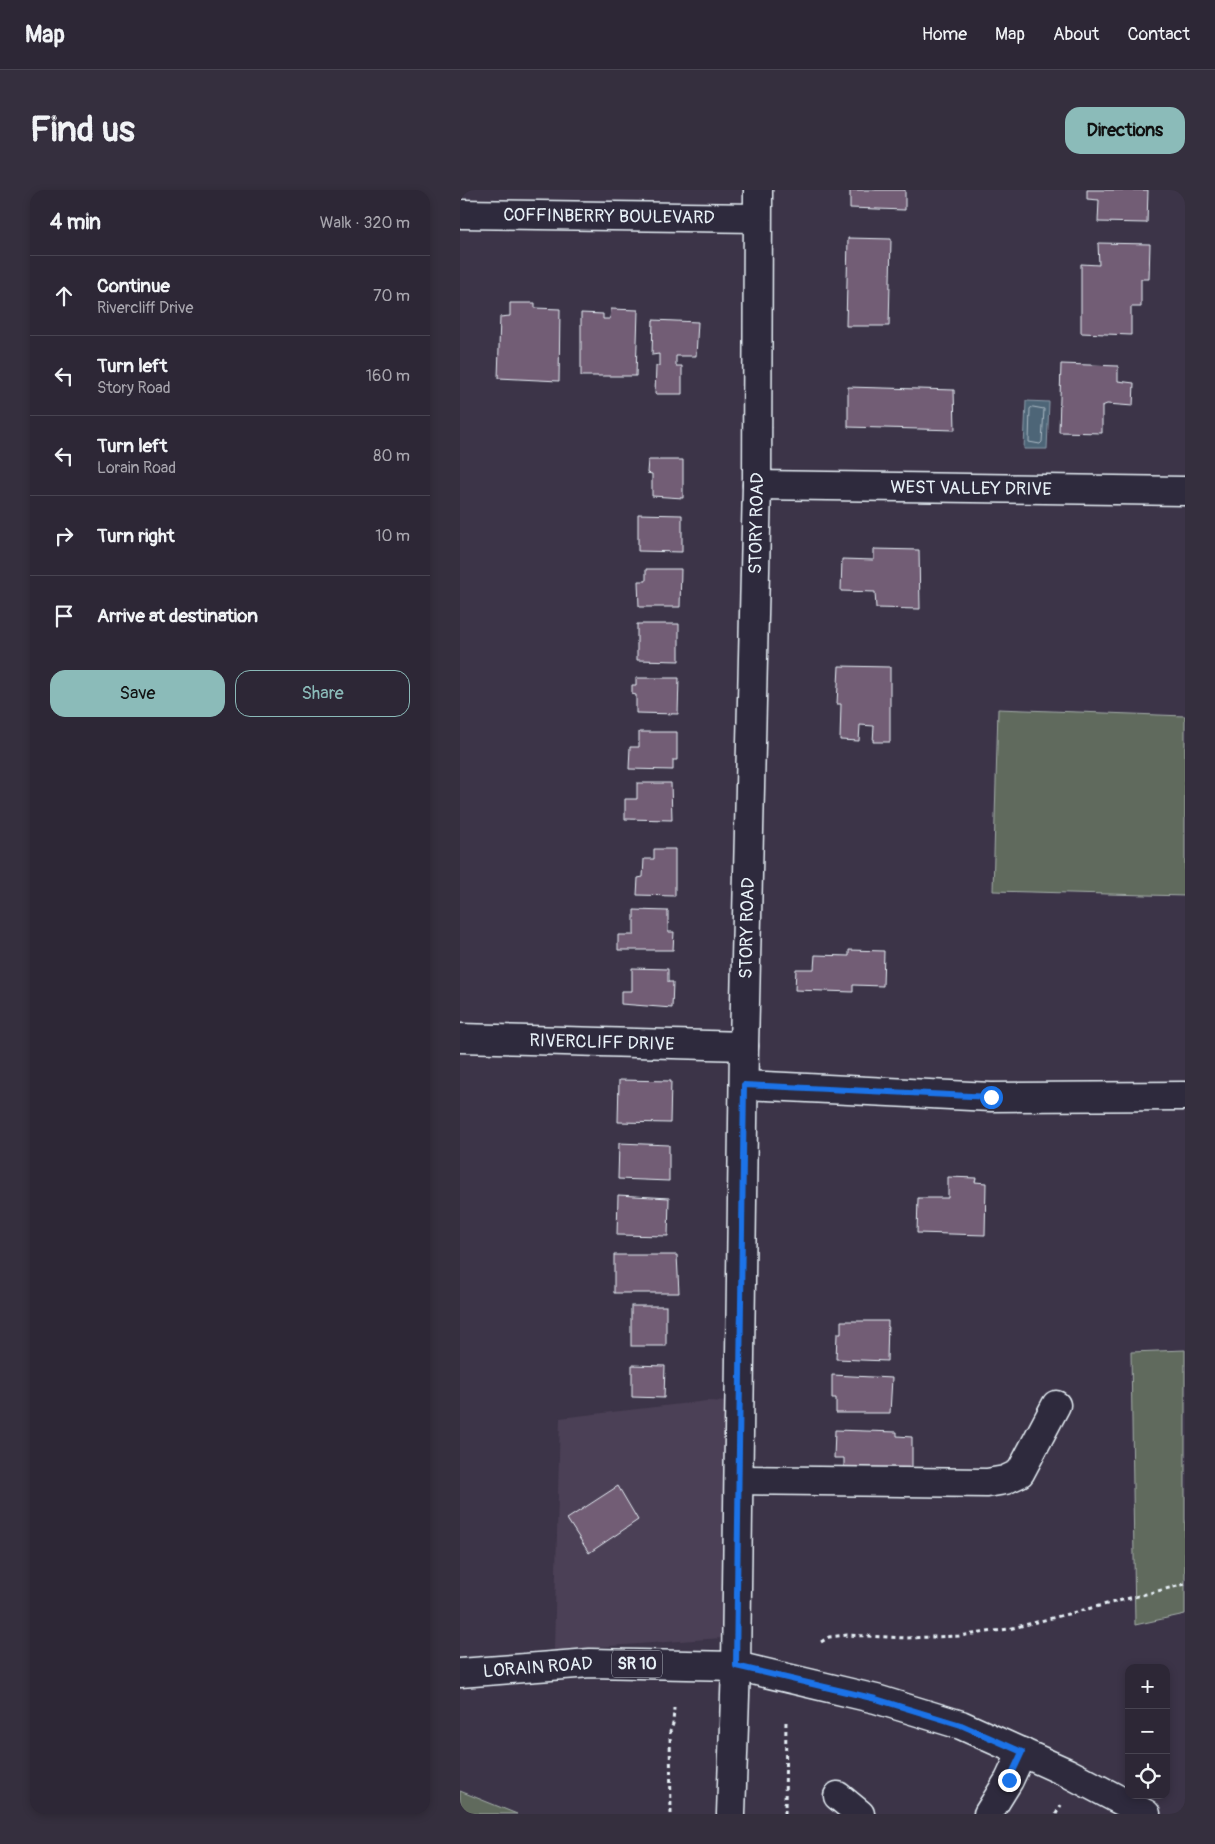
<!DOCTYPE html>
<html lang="en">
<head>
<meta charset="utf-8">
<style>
  body { margin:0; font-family:Pangolin,sans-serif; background:#352f3e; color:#f1f3f6 }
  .controls { position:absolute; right:15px; bottom:15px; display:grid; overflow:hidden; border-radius:10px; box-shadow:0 2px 8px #0003 }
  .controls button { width:45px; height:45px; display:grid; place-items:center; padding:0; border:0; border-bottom:1px solid #484451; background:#2d2736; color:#f1f3f6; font:25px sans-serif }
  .stop { position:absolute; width:15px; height:15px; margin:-11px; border:4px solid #1a73e8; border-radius:50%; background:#fff }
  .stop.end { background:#1a73e8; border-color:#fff; box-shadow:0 1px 5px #0008 }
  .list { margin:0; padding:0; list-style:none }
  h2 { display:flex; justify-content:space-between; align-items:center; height:65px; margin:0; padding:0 20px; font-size:21px }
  h2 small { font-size:16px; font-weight:400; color:#a7a5ad }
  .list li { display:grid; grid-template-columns:32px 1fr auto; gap:15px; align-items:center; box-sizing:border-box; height:80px; padding:0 20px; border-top:1px solid #484451 }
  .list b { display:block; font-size:19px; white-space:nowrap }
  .list p { margin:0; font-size:16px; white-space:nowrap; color:#a7a5ad }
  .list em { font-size:16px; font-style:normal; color:#a7a5ad }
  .actions { display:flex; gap:10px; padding:15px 20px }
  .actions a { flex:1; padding:11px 0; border:1px solid #8bbbb9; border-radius:15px; text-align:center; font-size:18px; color:#8bbbb9 }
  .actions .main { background:#8bbbb9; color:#111 }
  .icon { flex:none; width:28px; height:28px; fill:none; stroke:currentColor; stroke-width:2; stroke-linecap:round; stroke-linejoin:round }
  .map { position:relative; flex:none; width:725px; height:1624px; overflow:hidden; border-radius:15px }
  header { display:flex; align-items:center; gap:30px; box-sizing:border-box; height:70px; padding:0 25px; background:#2d2736; border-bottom:1px solid #484451 }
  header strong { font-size:24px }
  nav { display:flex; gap:28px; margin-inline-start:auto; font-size:18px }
  .intro { display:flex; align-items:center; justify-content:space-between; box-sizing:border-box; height:120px; padding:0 30px }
  h1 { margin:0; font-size:35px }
  .button { padding:12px 22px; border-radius:15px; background:#8bbbb9; color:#111; font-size:18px; font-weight:700 }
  main { display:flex; gap:30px; padding:0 30px }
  aside { flex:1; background:#2d2736; border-radius:15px; box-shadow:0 2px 8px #0003 }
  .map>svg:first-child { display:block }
  .built { fill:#4c4056 }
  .green { fill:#616a5d; stroke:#a4aeaa }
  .water { fill:#4d6577; stroke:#8b9dab }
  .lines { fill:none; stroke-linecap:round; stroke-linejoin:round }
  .shore { stroke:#aab9c4; stroke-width:1 }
  .building { fill:#725d75; stroke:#e8f1f8 }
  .minor-casing { stroke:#e8f1f8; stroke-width:31 }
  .major-casing { stroke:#e8f1f8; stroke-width:31 }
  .path { stroke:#e8f1f8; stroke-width:3; stroke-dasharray:4 4; stroke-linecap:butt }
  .minor { stroke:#2f2a3d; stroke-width:28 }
  .major { stroke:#2f2a3d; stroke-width:28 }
  .route { stroke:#1a73e8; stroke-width:6 }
  .labels { text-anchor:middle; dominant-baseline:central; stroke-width:4; stroke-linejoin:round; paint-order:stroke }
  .shield { fill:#2f2a3d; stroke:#b0b5c0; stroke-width:1 }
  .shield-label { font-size:16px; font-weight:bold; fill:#e8f1f8 }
  .street-label { font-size:18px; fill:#e8f1f8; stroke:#2f2a3d }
</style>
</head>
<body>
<header>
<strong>Map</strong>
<nav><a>Home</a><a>Map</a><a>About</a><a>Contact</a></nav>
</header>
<div class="intro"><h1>Find us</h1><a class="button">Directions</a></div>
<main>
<aside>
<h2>4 min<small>Walk · 320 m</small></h2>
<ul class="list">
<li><svg class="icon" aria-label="ahead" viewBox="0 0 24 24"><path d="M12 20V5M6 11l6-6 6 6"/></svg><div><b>Continue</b><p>Rivercliff Drive</p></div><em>70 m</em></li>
<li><svg class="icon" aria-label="left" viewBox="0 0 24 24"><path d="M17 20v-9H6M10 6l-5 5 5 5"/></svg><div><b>Turn left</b><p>Story Road</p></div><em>160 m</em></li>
<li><svg class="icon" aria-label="left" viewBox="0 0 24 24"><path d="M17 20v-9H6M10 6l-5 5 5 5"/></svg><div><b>Turn left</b><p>Lorain Road</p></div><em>80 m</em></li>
<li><svg class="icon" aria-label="right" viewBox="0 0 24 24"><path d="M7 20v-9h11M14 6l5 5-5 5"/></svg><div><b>Turn right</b></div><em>10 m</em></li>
<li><svg class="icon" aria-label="arrive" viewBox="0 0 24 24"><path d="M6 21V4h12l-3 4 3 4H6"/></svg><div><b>Arrive at destination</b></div></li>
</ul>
<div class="actions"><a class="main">Save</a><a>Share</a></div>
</aside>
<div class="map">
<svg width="725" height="1624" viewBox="0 0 725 1624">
  <rect width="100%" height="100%" fill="#3c3448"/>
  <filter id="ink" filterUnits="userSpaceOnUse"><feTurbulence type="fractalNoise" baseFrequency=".02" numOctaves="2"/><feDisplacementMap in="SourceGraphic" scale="10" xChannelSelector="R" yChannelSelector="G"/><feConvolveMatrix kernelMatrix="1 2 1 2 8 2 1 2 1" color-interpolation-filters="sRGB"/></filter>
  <g filter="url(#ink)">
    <polygon class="built" points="247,1211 270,1212 262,1448 94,1460 100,1228"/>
    <g class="green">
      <polygon points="538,519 725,526 725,706 533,701"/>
      <polygon points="725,1160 725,1424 675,1435 671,1162"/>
      <polygon points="0,1601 57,1624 0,1624"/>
    </g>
    <polygon class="water" points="566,211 589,212 587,259 564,259"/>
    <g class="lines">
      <polygon class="shore" points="573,217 584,219 582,252 580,254 569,252 570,219"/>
    </g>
    <g class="building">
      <polygon points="390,0 445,0 445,20 390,18"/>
      <polygon points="627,0 688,0 687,33 638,32 639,10 627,9"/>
      <polygon points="388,48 431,49 429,136 386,136"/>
      <polygon points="638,53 690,54 689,89 681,89 681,117 671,117 671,145 621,143 621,74 639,75"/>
      <polygon points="50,113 75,113 75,118 100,119 99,191 38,188 40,127 50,126"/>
      <polygon points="151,119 178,120 176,186 121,186 121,123 143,124 143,129 150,129"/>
      <polygon points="193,130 238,132 236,166 216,166 216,176 222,176 222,204 195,204 196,176 199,176 199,164 192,165"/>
      <polygon points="601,174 658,176 658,191 674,193 673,216 647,214 642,216 642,243 599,242"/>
      <polygon points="388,197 494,200 495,240 388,237"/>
      <polygon points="188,270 223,270 223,308 192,306 192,284 187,283"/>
      <polygon points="178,324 222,325 222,362 178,361"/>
      <polygon points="414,359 459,360 460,419 416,418 415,402 381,401 382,369 414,370"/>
      <polygon points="186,379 221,379 220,417 179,417 178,391 186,391"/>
      <polygon points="177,434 219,434 219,471 177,470"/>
      <polygon points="379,476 430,477 430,552 413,552 414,536 400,535 399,551 380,550 381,514 377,514"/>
      <polygon points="176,488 219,488 218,524 176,523 176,505 172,504 172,495 176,495"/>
      <polygon points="179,542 217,542 217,570 213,570 213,580 169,579 170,557 179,557"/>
      <polygon points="177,593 211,593 212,630 165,629 165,609 177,609"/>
      <polygon points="194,659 215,659 215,706 177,705 178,688 183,687 184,669 194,669"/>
      <polygon points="174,720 208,721 208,742 214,742 213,760 158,760 158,745 174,745"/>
      <polygon points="389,760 424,761 423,796 393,795 393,802 335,800 336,779 354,779 355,765 389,766"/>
      <polygon points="172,778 208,779 208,792 213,792 212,818 161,814 161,801 172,801"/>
      <polygon points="159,890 211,891 210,933 158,932"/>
      <polygon points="159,953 209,955 209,991 158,989"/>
      <polygon points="488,987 516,988 515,992 526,993 525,1045 457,1043 458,1008 488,1008"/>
      <polygon points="158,1005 209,1008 208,1046 157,1045"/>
      <polygon points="154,1065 217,1065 219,1103 154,1103"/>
      <rect x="171" y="1116" width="35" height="40"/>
      <polygon points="381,1131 428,1131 427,1171 376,1169 377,1144 381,1144"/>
      <polygon points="172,1175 205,1176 204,1208 172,1207"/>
      <polygon points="372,1185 432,1188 430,1223 376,1223 376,1208 372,1208"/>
      <polygon points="375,1240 437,1242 437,1246 452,1247 452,1278 384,1284 384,1268 374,1268"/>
      <polygon points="158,1296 178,1330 129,1363 107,1329"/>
    </g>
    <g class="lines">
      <g class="minor-casing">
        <g id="minor">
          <path id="s1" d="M0 24 297 28"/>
          <path id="s2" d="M297 295 725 301"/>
          <path id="s3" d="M0 848 284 856"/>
          <polyline points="284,895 531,907 725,906"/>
          <polyline points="279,1290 527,1293 545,1290 560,1283 596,1215"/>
          <polyline points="378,1606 400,1624"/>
          <path id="s4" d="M271 1624 276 1476 284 856 297 295 298 0"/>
          <polyline points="528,1624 549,1590 562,1562"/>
        </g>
      </g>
      <g class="major-casing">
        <g id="major">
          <path id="s5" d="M0 1483 130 1473 276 1476 416 1509 501 1535 608 1583 686 1624"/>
        </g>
      </g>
      <g class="path">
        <polyline points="361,1452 369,1447 387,1445 446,1448 499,1446 549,1439 725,1394"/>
        <polyline points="211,1624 210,1542 213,1534 214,1518"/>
        <polyline points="325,1624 326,1529"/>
        <polyline points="596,1624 601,1615"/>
      </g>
      <use href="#minor" class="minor"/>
      <use href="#major" class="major"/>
    </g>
  </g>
  <g class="lines" filter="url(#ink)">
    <polyline class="route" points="531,907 284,895 276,1476 416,1509 501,1535 562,1562 549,1590"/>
  </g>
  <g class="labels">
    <rect class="shield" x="152" y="1460.5" width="50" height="27" rx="4"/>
    <g class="shield-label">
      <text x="177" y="1474">SR 10</text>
    </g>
    <g class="street-label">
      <text stroke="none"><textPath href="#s1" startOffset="149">COFFINBERRY BOULEVARD</textPath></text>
      <text stroke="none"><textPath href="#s2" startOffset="214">WEST VALLEY DRIVE</textPath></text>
      <text stroke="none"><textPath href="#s4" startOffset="1291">STORY ROAD</textPath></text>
      <text stroke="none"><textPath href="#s4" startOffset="886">STORY ROAD</textPath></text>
      <text stroke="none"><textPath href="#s3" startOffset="142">RIVERCLIFF DRIVE</textPath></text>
      <text stroke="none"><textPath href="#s5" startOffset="78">LORAIN ROAD</textPath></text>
    </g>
  </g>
</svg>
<div class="controls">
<button>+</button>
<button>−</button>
<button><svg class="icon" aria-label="locate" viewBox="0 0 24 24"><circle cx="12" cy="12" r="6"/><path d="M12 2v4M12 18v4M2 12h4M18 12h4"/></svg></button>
</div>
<div class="stop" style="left:531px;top:907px"></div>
<div class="stop end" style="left:549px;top:1590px"></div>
</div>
</main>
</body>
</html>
